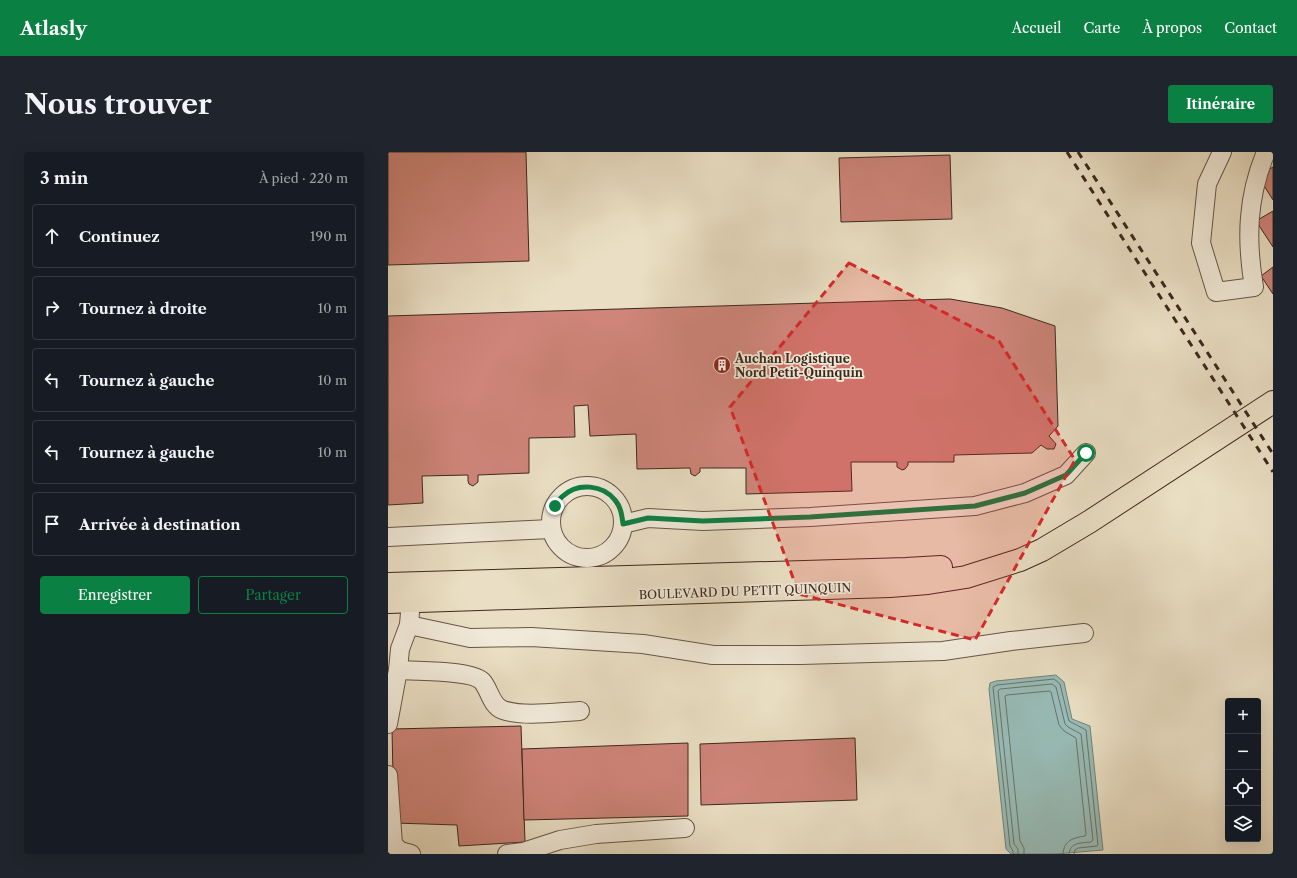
<!DOCTYPE html>
<html lang="fr">
<head>
<meta charset="utf-8">
<style>
  body { margin:0; font-family:"Libre Caslon Text",serif; background:#20242c; color:#f1f3f6 }
  .controls { position:absolute; right:12px; bottom:12px; display:grid; overflow:hidden; border-radius:4px; box-shadow:0 4px 16px #0002 }
  .controls button { width:36px; height:36px; display:grid; place-items:center; padding:0; border:0; border-bottom:1px solid #363941; background:#171b24; color:#f1f3f6; font:20px sans-serif }
  .stop { position:absolute; width:12px; height:12px; margin:-9px; border:3px solid #0b8043; border-radius:50%; background:#fff }
  .stop.end { background:#0b8043; border-color:#fff; box-shadow:0 1px 4px #0008 }
  .list { margin:0; padding:0; list-style:none }
  h2 { display:flex; justify-content:space-between; align-items:center; height:52px; margin:0; padding:0 16px; font-size:17px }
  h2 small { font-size:13px; font-weight:400; color:#9ea1a6 }
  .list li { display:grid; grid-template-columns:26px 1fr auto; gap:12px; align-items:center; box-sizing:border-box; height:64px; margin:0 8px 8px; padding:0 8px; border:1px solid #363941; border-radius:4px }
  .list b { display:block; font-size:15px; white-space:nowrap }
  .list em { font-size:13px; font-style:normal; color:#9ea1a6 }
  .actions { display:flex; gap:8px; padding:12px 16px }
  .actions a { flex:1; padding:9px 0; border:1px solid #0b8043; border-radius:4px; text-align:center; font-size:14px; color:#0b8043 }
  .actions .main { background:#0b8043; color:#fff }
  .icon { flex:none; width:22px; height:22px; fill:none; stroke:currentColor; stroke-width:2; stroke-linecap:round; stroke-linejoin:round }
  .map { position:relative; flex:none; width:885px; height:702px; overflow:hidden; border-radius:4px }
  header { display:flex; align-items:center; gap:24px; box-sizing:border-box; height:56px; padding:0 20px; background:#0b8043; color:#fff }
  header strong { font-size:19px }
  nav { display:flex; gap:22px; margin-inline-start:auto; font-size:14px }
  .intro { display:flex; align-items:center; justify-content:space-between; box-sizing:border-box; height:96px; padding:0 24px }
  h1 { margin:0; font-size:28px }
  .button { padding:10px 18px; border-radius:4px; background:#0b8043; color:#fff; font-size:14px; font-weight:700 }
  main { display:flex; gap:24px; padding:0 24px }
  aside { flex:1; background:#171b24; border-radius:4px; box-shadow:0 4px 16px #0002 }
  .map>svg:first-child { display:block }
  .water { fill:#98bcb7; stroke:#74817a }
  .lines { fill:none; stroke-linecap:round; stroke-linejoin:round }
  .shore { stroke:#6a726a; stroke-width:1 }
  .building { fill:#cf857a; stroke:#3d281e }
  .minor-casing { stroke:#685648; stroke-width:20 }
  .major-casing { stroke:#3d281e; stroke-width:24 }
  .minor { stroke:#f1ead9; stroke-width:18 }
  .major { stroke:#eadfc4; stroke-width:22 }
  .rail { stroke:#3d281e; stroke-width:3; stroke-dasharray:7 7; stroke-linecap:butt }
  .route { stroke:#0b8043; stroke-width:5 }
  .marked { fill:#d62828; fill-opacity:0.2; stroke:#d62828; stroke-width:3; stroke-dasharray:8 5; stroke-linejoin:round }
  .labels { text-anchor:middle; dominant-baseline:central; stroke-width:3.5; stroke-linejoin:round; paint-order:stroke }
  .poi-label { font-size:12px; font-weight:bold; fill:#3d281e; stroke:#f1ead9; text-anchor:start }
  .street-label { font-size:12px; fill:#3d281e; stroke:#f1ead9 }
</style>
</head>
<body>
<header>
<strong>Atlasly</strong>
<nav><a>Accueil</a><a>Carte</a><a>À propos</a><a>Contact</a></nav>
</header>
<div class="intro"><h1>Nous trouver</h1><a class="button">Itinéraire</a></div>
<main>
<aside>
<h2>3 min<small>À pied · 220 m</small></h2>
<ul class="list">
<li><svg class="icon" aria-label="ahead" viewBox="0 0 24 24"><path d="M12 20V5M6 11l6-6 6 6"/></svg><div><b>Continuez</b></div><em>190 m</em></li>
<li><svg class="icon" aria-label="right" viewBox="0 0 24 24"><path d="M7 20v-9h11M14 6l5 5-5 5"/></svg><div><b>Tournez à droite</b></div><em>10 m</em></li>
<li><svg class="icon" aria-label="left" viewBox="0 0 24 24"><path d="M17 20v-9H6M10 6l-5 5 5 5"/></svg><div><b>Tournez à gauche</b></div><em>10 m</em></li>
<li><svg class="icon" aria-label="left" viewBox="0 0 24 24"><path d="M17 20v-9H6M10 6l-5 5 5 5"/></svg><div><b>Tournez à gauche</b></div><em>10 m</em></li>
<li><svg class="icon" aria-label="arrive" viewBox="0 0 24 24"><path d="M6 21V4h12l-3 4 3 4H6"/></svg><div><b>Arrivée à destination</b></div></li>
</ul>
<div class="actions"><a class="main">Enregistrer</a><a>Partager</a></div>
</aside>
<div class="map">
<svg width="885" height="702" viewBox="0 0 885 702">
  <rect width="100%" height="100%" fill="#eadfc4"/>
  <filter id="stains"><feTurbulence type="fractalNoise" baseFrequency=".005" numOctaves="4"/><feColorMatrix values="0 0 0 0 .2 0 0 0 0 .09 0 0 0 0 .02 0 0 0 .5 -.17"/></filter>
  <radialGradient id="worn" r=".72"><stop offset=".6" stop-color="#630" stop-opacity="0"/><stop offset="1" stop-color="#630" stop-opacity=".3"/></radialGradient>
  <polygon class="water" points="668,523 676,530 684,567 702,574 715,698 668,702 623,702 618,697 601,537 602,531 608,529"/>
  <g class="lines">
    <g class="shore">
      <polyline points="625,702 625,699 622,694 605,535 609,533 666,527 672,532 681,569 698,578 710,693 709,694 690,696 687,698 686,702"/>
      <path d="M630 702V697L626 692 610 539 612 537 664 532 668 535 677 572 680 575 693 582 705 688 703 690C693 691 682 690 681 702"/>
      <path d="M636 702V696L632 689 617 544 619 543 661 539 663 540 671 573 676 579 688 586 698 682 697 684C685 686 676 688 675 702"/>
    </g>
  </g>
  <g class="building">
    <polygon points="0,0 138,0 141,109 0,113"/>
    <polygon points="562,3 564,67 453,70 451,6"/>
    <polygon points="885,15 885,48 870,24"/>
    <polygon points="885,59 885,95 868,69"/>
    <polygon points="885,115 885,142 873,124"/>
    <polygon points="562,147 614,156 667,174 670,274 661,284 668,292 666,297 659,297 653,293 644,301 566,303 566,310 520,310 520,313 517,317 514,318 509,315 509,310 463,310 464,339 358,342 358,316 312,316 312,320 307,324 303,322 302,316 249,317 248,282 202,284 200,253 186,254 187,285 141,286 141,321 90,323 90,330 85,334 81,332 80,329 80,323 34,324 35,351 0,353 0,164"/>
    <polygon points="133,574 137,690 71,694 69,673 6,671 4,577"/>
    <polygon points="467,586 469,648 313,653 312,592"/>
    <polygon points="300,591 300,664 136,668 134,597"/>
  </g>
  <g class="lines">
    <g class="minor-casing">
      <g id="minor">
        <path d="M834 0 819 32 813 91 828 140 866 135C858 88 859 45 878 0"/>
        <circle cx="199" cy="370" r="36"/>
        <polyline points="235,372 260,366 315,369 422,365 587,354 637,341 678,323 698,301"/>
        <polyline points="0,385 163,377"/>
        <polyline points="21,473 82,486 143,485 255,492 325,503 413,503 555,499 623,489 696,481"/>
        <path d="M10 518C27 519 83 518 94 529 102 538 103 554 115 558 135 565 170 560 192 559"/>
        <polyline points="0,572 10,518 12,497 21,473 22,460"/>
        <polyline points="0,623 5,692 12,699 23,702"/>
        <polyline points="119,702 135,700 172,688 208,682 297,676"/>
      </g>
    </g>
    <g class="major-casing">
      <g id="major">
        <polyline points="0,432 518,417 553,415"/>
        <polyline points="0,450 502,434 540,431 578,425 632,408 654,398 701,370 885,250"/>
      </g>
    </g>
    <use href="#minor" class="minor"/>
    <use href="#major" class="major"/>
    <g class="rail">
      <polyline points="679,0 885,320"/>
      <polyline points="690,0 885,302"/>
    </g>
  </g>
  <g class="lines">
    <path class="route" d="M167 354C169 351 172 346 175 344 190 330 215 333 227 348 233 355 234 364 235 372L260 366 315 369 422 365 587 354 637 341 678 323 698 301"/>
  </g>
  <path class="marked" d="M461 111 611 189 687 308 587 488 411 442 342 255Z"/>
  <defs>
    <g id="building-disc" transform="scale(0.9)"><circle r="9.5" fill="#8f2418" stroke="#f1ead9"/><path d="M-4-6H4V6H1V3H-1V6H-4ZM-2.5-4.3h1.7v1.8h-1.7ZM.8-4.3h1.7v1.8H.8ZM-2.5-1h1.7V.8h-1.7ZM.8-1h1.7V.8H.8Z" fill="#fff"/></g>
  </defs>
  <g fill-rule="evenodd">
    <use href="#building-disc" x="334" y="213"/>
  </g>
  <g class="labels">
    <g class="poi-label">
      <text x="347" y="206">Auchan Logistique<tspan x="347" dy="14">Nord Petit-Quinquin</tspan></text>
    </g>
    <g class="street-label">
      <text transform="translate(357 439) rotate(-2)">BOULEVARD DU PETIT QUINQUIN</text>
    </g>
  </g>
  <rect width="100%" height="100%" filter="url(#stains)"/>
  <rect width="100%" height="100%" fill="url(#worn)"/>
</svg>
<div class="controls">
<button>+</button>
<button>−</button>
<button><svg class="icon" aria-label="locate" viewBox="0 0 24 24"><circle cx="12" cy="12" r="6"/><path d="M12 2v4M12 18v4M2 12h4M18 12h4"/></svg></button>
<button><svg class="icon" aria-label="layers" viewBox="0 0 24 24"><path d="M12 4l9 5-9 5-9-5zM3 14l9 5 9-5"/></svg></button>
</div>
<div class="stop" style="left:698px;top:301px"></div>
<div class="stop end" style="left:167px;top:354px"></div>
</div>
</main>
</body>
</html>
